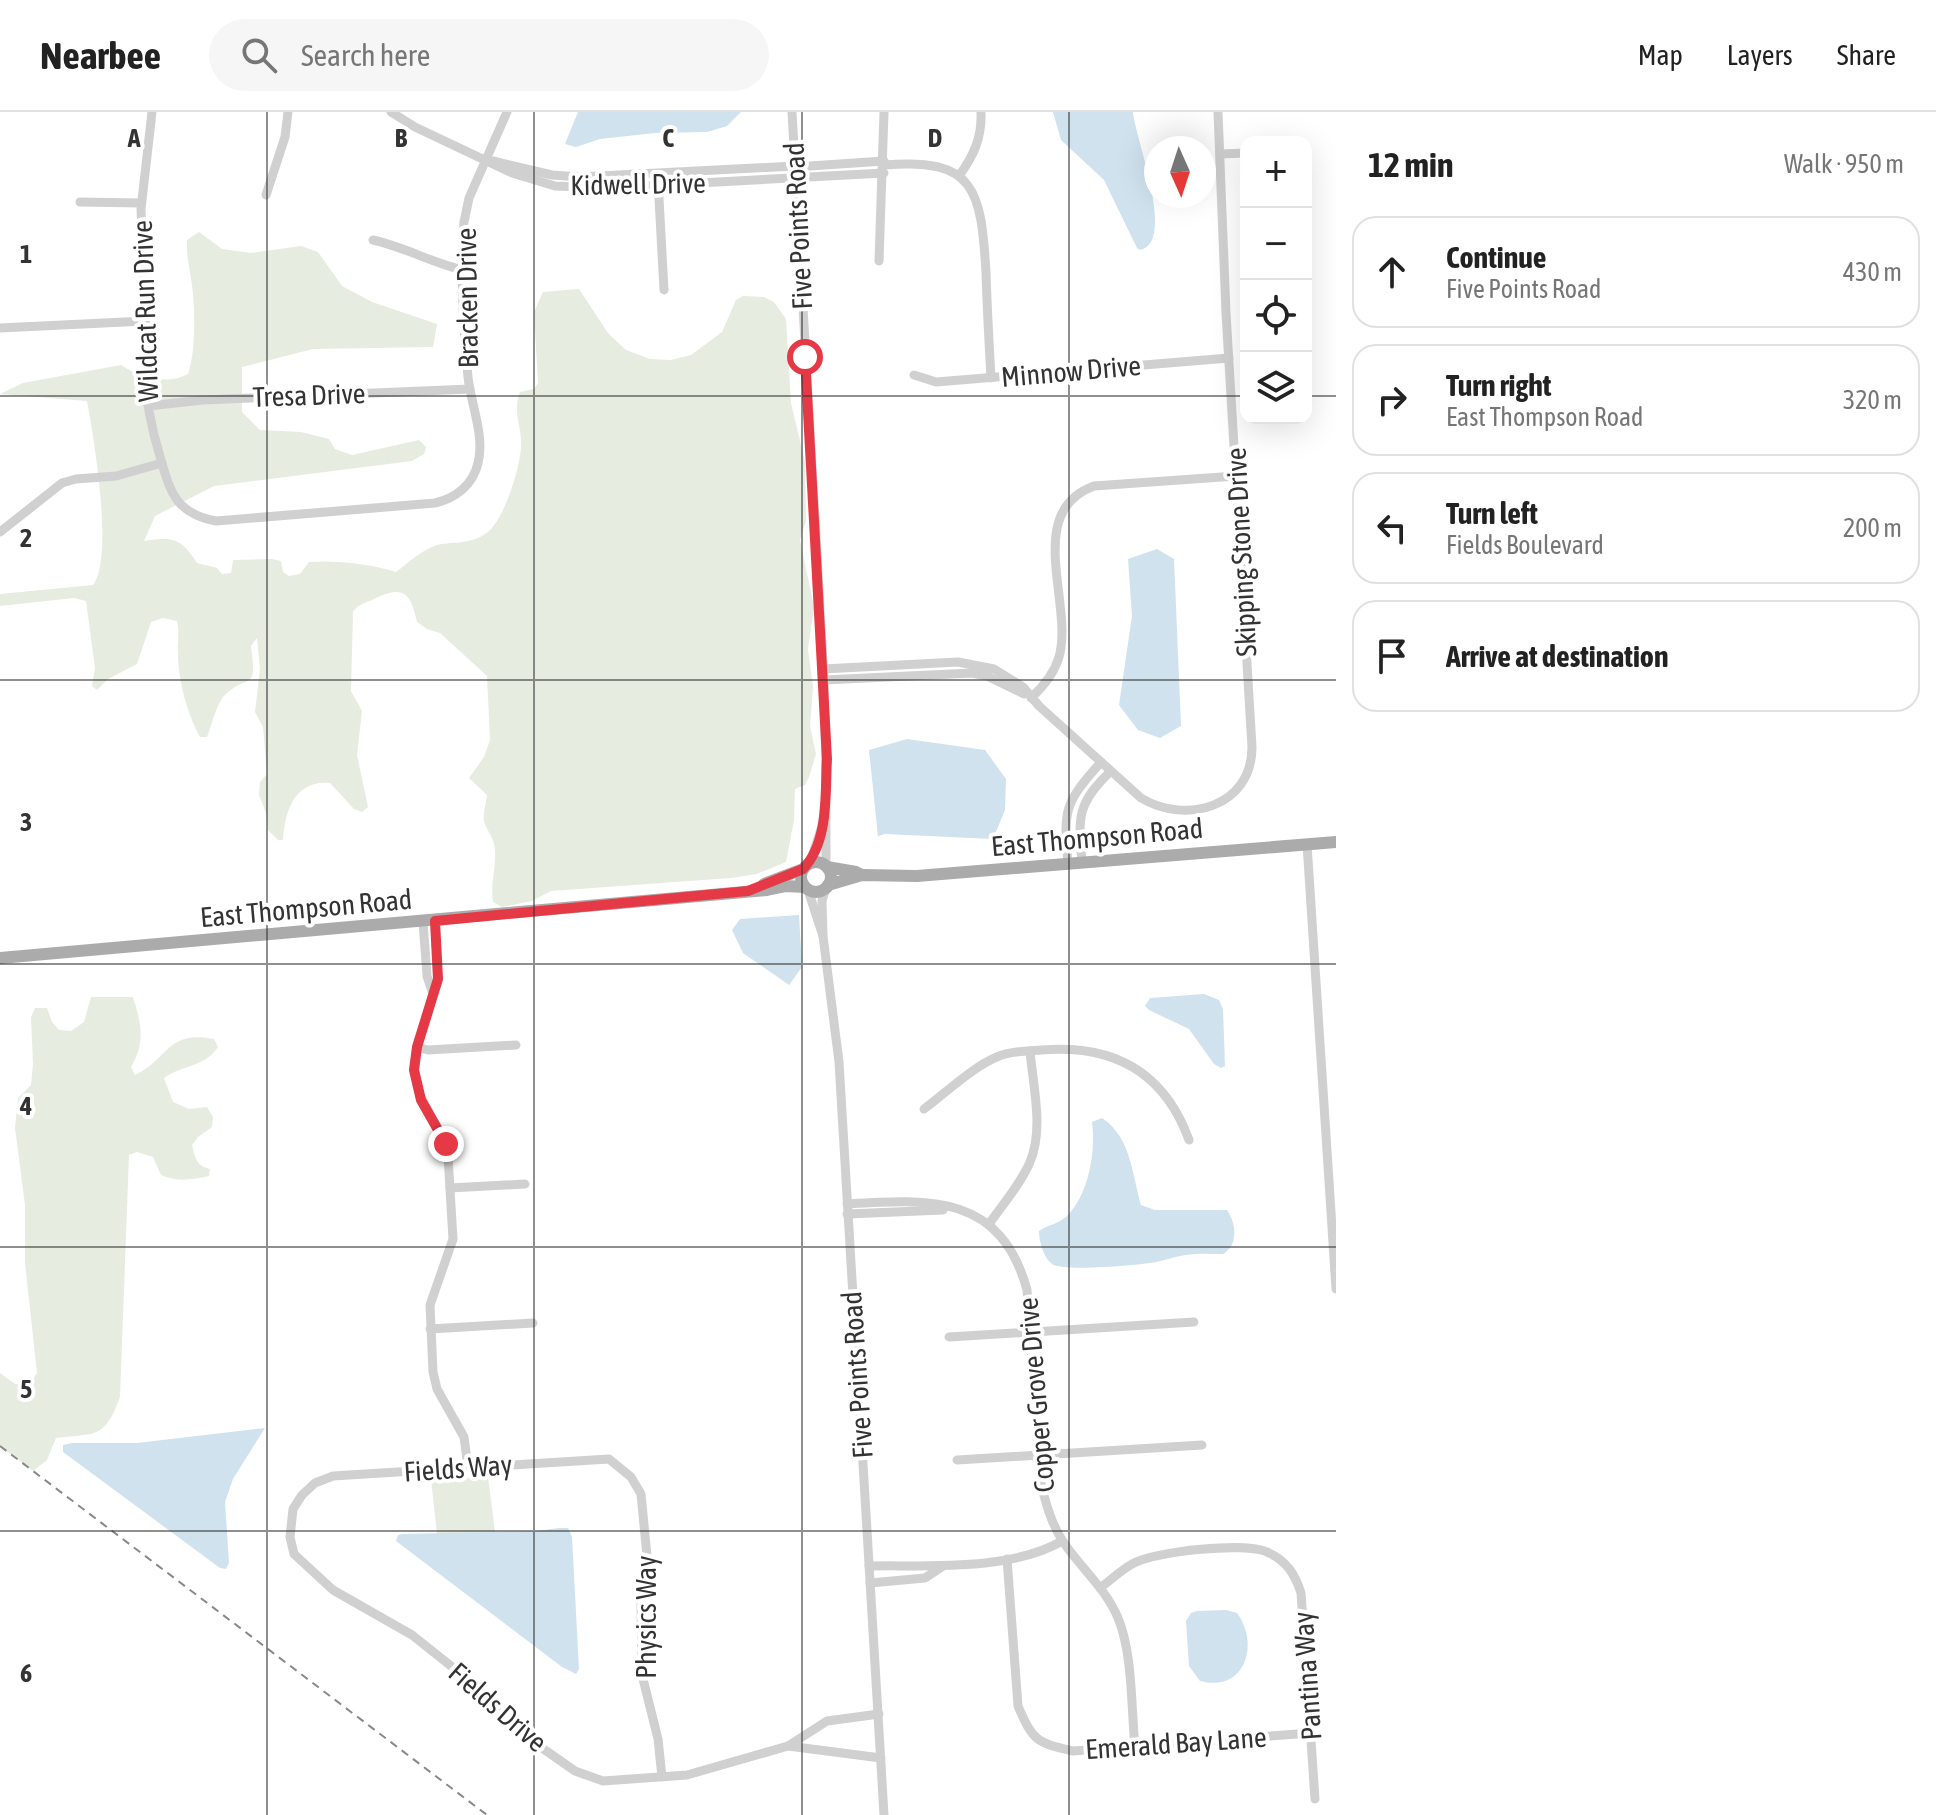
<!DOCTYPE html>
<html lang="en">
<head>
<meta charset="utf-8">
<style>
  body { margin:0; font-family:"Asap Condensed",sans-serif; background:#f6f6f6; color:#222 }
  .controls { position:absolute; right:24px; top:24px; display:grid; overflow:hidden; border-radius:16px; box-shadow:0 8px 32px #0002 }
  .controls button { width:72px; height:72px; display:grid; place-items:center; padding:0; border:0; border-bottom:2px solid #e0e0e0; background:#fff; color:#222; font:40px sans-serif }
  .compass { position:absolute; left:1144px; top:24px; width:72px; height:72px; border-radius:50%; background:#fff; box-shadow:0 8px 32px #0002; rotate:177deg }
  .stop { position:absolute; width:24px; height:24px; margin:-18px; border:6px solid #e63946; border-radius:50%; background:#fff }
  .stop.end { background:#e63946; border-color:#fff; box-shadow:0 2px 8px #0008 }
  .list { margin:0; padding:0; list-style:none }
  h2 { display:flex; justify-content:space-between; align-items:center; height:104px; margin:0; padding:0 32px; font-size:34px }
  h2 small { font-size:26px; font-weight:400; color:#767676 }
  .list li { display:grid; grid-template-columns:52px 1fr auto; gap:24px; align-items:center; box-sizing:border-box; height:112px; margin:0 16px 16px; padding:0 16px; border:2px solid #e0e0e0; border-radius:24px }
  .list b { display:block; font-size:30px; white-space:nowrap }
  .list p { margin:0; font-size:26px; white-space:nowrap; color:#767676 }
  .list em { font-size:26px; font-style:normal; color:#767676 }
  .icon { flex:none; width:44px; height:44px; fill:none; stroke:currentColor; stroke-width:2; stroke-linecap:round; stroke-linejoin:round }
  .map { position:relative; flex:none; width:1336px; height:1703px; overflow:hidden }
  header { display:flex; align-items:center; gap:48px; box-sizing:border-box; height:112px; padding:0 40px; background:#fff; border-bottom:2px solid #e0e0e0 }
  header strong { font-size:38px }
  nav { display:flex; gap:44px; margin-inline-start:auto; font-size:28px }
  .search { width:560px; height:72px; background:#f6f6f6; display:flex; align-items:center; gap:20px; box-sizing:border-box; padding:0 28px; border-radius:44px; color:#767676; font-size:30px }
  main { display:flex }
  aside { flex:1; background:#fff }
  .map>svg:first-child { display:block }
  .green { fill:#e6ecdf }
  .water { fill:#cfe2ee }
  .lines { fill:none; stroke-linecap:round; stroke-linejoin:round }
  .minor { stroke:#d0d0d0; stroke-width:9 }
  .major { stroke:#ababab; stroke-width:12 }
  .rail { stroke:#888; stroke-width:2; stroke-dasharray:8 6; stroke-linecap:butt }
  .route { stroke:#e63946; stroke-width:10 }
  .grid { fill:none; stroke:#333; stroke-width:2; stroke-opacity:0.55 }
  .labels { text-anchor:middle; dominant-baseline:central; stroke-width:8; stroke-linejoin:round; paint-order:stroke }
  .street-label { font-size:28px; fill:#333; stroke:#fff }
  .grid-label { font-size:26px; text-anchor:middle; font-weight:bold; fill:#333; stroke:#fff; stroke-width:8; stroke-linejoin:round; paint-order:stroke }
</style>
</head>
<body>
<header>
<strong>Nearbee</strong>
<div class="search"><svg class="icon" aria-label="search" viewBox="0 0 24 24"><circle cx="10" cy="10" r="6"/><path d="M15 15l6 6"/></svg>Search here</div>
<nav><a>Map</a><a>Layers</a><a>Share</a></nav>
</header>
<main>
<div class="map">
<svg width="1336" height="1703" viewBox="0 0 1336 1703">
  <rect width="100%" height="100%" fill="#fff"/>
  <g class="green">
    <path d="M199 120 222 137 251 141 301 134 318 140 342 174 372 190 437 212 433 235 313 237 242 255V300L260 318 301 320 329 327 335 337 352 343 419 328 426 335 424 342 412 349 214 374 155 404 144 429C173 424 182 427 197 451L217 456 222 462 231 461 233 448 272 447 281 449 283 460 289 464 300 462 309 450C335 448 371 452 396 460 408 451 423 437 437 433 457 429 472 433 489 419 505 405 523 349 521 328 520 310 513 298 520 280L534 277 538 271 534 200 543 180 579 177 608 221 626 238 650 247 671 248 691 243 722 220 736 188 743 184 764 185 774 190 786 207 791 291 805 350 806 409 800 428 814 495 808 537 813 575 810 614 816 642 809 665 805 673 795 677 794 708 786 750 757 762 731 766 551 779 532 789 502 795 493 790C490 773 496 757 495 739 495 726 487 720 484 709 483 702 486 690 487 683L469 666 484 645 490 628 487 564 440 521 427 517 417 510C411 482 404 472 374 487 366 491 358 492 353 500L351 579 362 599 357 643 368 695 362 700 354 697 330 671C295 668 285 698 283 728H278L268 718 266 701 259 683 260 670 267 662 263 615 255 600 260 557 257 526 251 534C257 582 250 559 225 583 216 592 212 613 207 625H200C187 601 178 568 178 541 177 529 180 522 177 509L163 506 151 510 137 552 108 567 97 578 92 574 95 556 86 489 74 486 0 494V482L93 473C114 446 94 326 87 289L0 282 23 271 121 253C140 266 167 273 188 262 196 241 195 196 192 173 190 157 186 144 187 128Z"/>
    <path d="M91 885H133C141 911 146 930 131 955L135 963C169 947 166 918 214 927L218 935C205 955 182 953 164 966L173 990 189 997 207 995 213 1005 212 1015 198 1025 192 1033C195 1045 196 1054 210 1057L209 1064C192 1068 177 1070 161 1063L153 1045 137 1040 129 1043 120 1285C105 1327 96 1321 56 1326L47 1348 33 1359 0 1334V1261L15 1272 31 1270 37 1261 25 1151V1093L15 1016 18 986 31 973 33 952 31 905 35 896H47L52 910 59 918 71 919 84 910Z"/>
    <polygon points="488,1365 495,1420 437,1422 431,1367"/>
  </g>
  <g class="water">
    <polygon points="578,0 741,0 727,14 707,20 655,21 600,27 576,35 565,32"/>
    <path d="M1053 0H1133C1135 26 1177 131 1140 138L1137 136 1104 68 1061 28Z"/>
    <polygon points="1157,437 1174,447 1181,614 1160,626 1138,618 1119,593 1132,504 1128,447"/>
    <polygon points="907,627 985,638 1006,667 1005,698 993,727 885,722 878,724 869,638"/>
    <polygon points="799,803 802,855 789,873 743,841 732,818 740,807"/>
    <polygon points="1204,882 1219,888 1223,897 1225,954 1221,956 1214,952 1189,917 1149,898 1145,894 1150,886"/>
    <path d="M1102 1006C1131 1025 1132 1062 1141 1093L1155 1098H1227C1236 1111 1239 1133 1223 1142 1210 1142 1199 1141 1186 1143 1176 1144 1166 1148 1156 1150 1141 1153 1062 1160 1052 1152 1043 1145 1039 1129 1039 1119 1047 1113 1058 1112 1066 1105 1089 1083 1096 1039 1092 1010Z"/>
    <polygon points="265,1316 233,1367 225,1390 229,1451 226,1457 220,1456 63,1340 63,1333 72,1331 137,1331"/>
    <polygon points="559,1416 568,1416 572,1425 579,1557 576,1562 562,1555 396,1429 398,1423 403,1422 537,1419"/>
    <path d="M1226 1498 1237 1501C1260 1532 1245 1581 1200 1569L1189 1554 1186 1509 1191 1501 1197 1499Z"/>
  </g>
  <g class="lines">
    <g class="minor">
      <path d="M152 0 141 97 149 299C152 316 156 332 161 348 171 383 178 402 216 409L435 391C456 386 473 373 478 351 485 324 471 293 468 265 463 215 460 161 464 110L469 86 507 0"/>
      <polyline points="391,0 415,15 512,61 555,74 606,76 884,61"/>
      <path d="M792 0 824 568C826 630 826 692 826 754"/>
      <polyline points="1220,42 1246,41"/>
      <polyline points="493,49 552,63 580,65 795,54"/>
      <path d="M884 53C976 45 981 79 986 160 987 195 989 230 991 266"/>
      <polyline points="795,55 884,49"/>
      <path d="M959 64C974 43 982 26 981 0"/>
      <polyline points="658,68 664,178"/>
      <polyline points="266,83 285,25 288,0"/>
      <polyline points="80,90 141,91"/>
      <path d="M373 128C405 135 432 151 463 158"/>
      <polyline points="879,149 884,0"/>
      <polyline points="0,216 145,209"/>
      <polyline points="914,263 936,270 1229,246"/>
      <polyline points="148,294 203,288 470,277"/>
      <polyline points="0,420 62,371 76,367 116,364 162,351"/>
      <path d="M823 557 958 550 994 557 1023 575 1039 594 1141 686C1186 713 1252 695 1252 635L1226 201 1218 0"/>
      <polyline points="824,568 972,561 987,564 1024,582"/>
      <path d="M1031 586C1044 574 1054 562 1059 545 1074 492 1023 400 1094 374L1236 364"/>
      <polyline points="1307,732 1336,1177"/>
      <path d="M1082 750C1078 705 1077 691 1111 659"/>
      <polyline points="810,751 823,711"/>
      <path d="M1068 751C1063 696 1065 691 1101 650"/>
      <polyline points="826,775 822,789 823,824 839,950 884,1703"/>
      <polyline points="808,778 823,824"/>
      <polyline points="435,809 438,867 417,935 414,958 420,983 443,1026 448,1044 453,1127 430,1193 433,1260 437,1277 464,1325 468,1356"/>
      <polyline points="423,810 427,864 432,879"/>
      <polyline points="417,935 428,938 516,933"/>
      <path d="M924 997C947 980 972 955 999 944 1011 939 1027 939 1041 938 1112 932 1164 959 1189 1028"/>
      <polyline points="450,1076 525,1072"/>
      <path d="M847 1092C930 1087 1001 1082 1027 1178L1040 1367C1045 1389 1051 1412 1064 1431 1081 1456 1106 1477 1118 1506 1133 1542 1131 1596 1135 1635"/>
      <polyline points="847,1102 943,1098"/>
      <path d="M989 1112C1003 1092 1020 1073 1030 1050 1044 1017 1033 974 1030 939"/>
      <polyline points="430,1217 533,1211"/>
      <polyline points="949,1225 1194,1210"/>
      <polyline points="957,1348 1202,1333"/>
      <path d="M1007 1447 1018 1594C1033 1629 1037 1631 1073 1639L1311 1621"/>
      <path d="M869 1454C928 1453 1011 1459 1062 1429"/>
      <polyline points="870,1471 925,1466 943,1454"/>
      <path d="M1100 1476C1111 1468 1122 1457 1134 1451 1157 1439 1245 1430 1267 1440 1286 1448 1295 1462 1301 1481L1315 1687"/>
      <polyline points="788,1634 881,1646"/>
      <polyline points="662,1665 658,1627 642,1563 641,1491 647,1444 641,1382 631,1365 609,1347 333,1364 315,1371 302,1383 293,1397 290,1425 294,1442 333,1478 412,1523 485,1581 525,1624 575,1659 603,1669 687,1663 788,1634 827,1609 879,1602"/>
    </g>
    <g class="major">
      <circle cx="816" cy="765" r="15"/>
      <polyline points="827,755 856,760 862,763"/>
      <polyline points="764,772 803,757"/>
      <polyline points="828,773 862,763 917,764 1336,730"/>
      <polyline points="0,846 767,778 786,774 805,775"/>
    </g>
    <polyline class="rail" points="0,1334 487,1703"/>
  </g>
  <g class="lines">
    <path class="route" d="M446 1032 421 988 414 958 417 935 438 867 435 809 748 779 803 757C829 730 825 682 827 647L805 245"/>
  </g>
  <path class="grid" d="M267 0V1703M534 0V1703M802 0V1703M1069 0V1703M0 284H1246M1306 284H1336M0 568H1336M0 852H1336M0 1135H1336M0 1419H1336"/>
  <g class="labels">
    <g class="street-label">
      <text transform="translate(638 72) rotate(-1)">Kidwell Drive</text>
      <text transform="translate(798 114) rotate(-93)">Five Points Road</text>
      <text transform="translate(467 186) rotate(-91)">Bracken Drive</text>
      <text transform="translate(145 199) rotate(-92)">Wildcat Run Drive</text>
      <text transform="translate(1071 259) rotate(-5)">Minnow Drive</text>
      <text transform="translate(309 283) rotate(-2)">Tresa Drive</text>
      <text transform="translate(1241 440) rotate(-93)">Skipping Stone Drive</text>
      <text transform="translate(1097 725) rotate(-5)">East Thompson Road</text>
      <text transform="translate(306 796) rotate(-5)">East Thompson Road</text>
      <text transform="translate(857 1263) rotate(-94)">Five Points Road</text>
      <text transform="translate(1036 1283) rotate(-95)">Copper Grove Drive</text>
      <text transform="translate(458 1356) rotate(-4)">Fields Way</text>
      <text transform="translate(646 1505) rotate(-90)">Physics Way</text>
      <text transform="translate(1307 1564) rotate(-94)">Pantina Way</text>
      <text transform="translate(498 1595) rotate(41)">Fields Drive</text>
      <text transform="translate(1176 1631) rotate(-4)">Emerald Bay Lane</text>
    </g>
  </g>
  <g class="grid-label">
    <text x="134" y="35">A</text>
    <text x="401" y="35">B</text>
    <text x="668" y="35">C</text>
    <text x="935" y="35">D</text>
    <text x="26" y="151">1</text>
    <text x="26" y="435">2</text>
    <text x="26" y="719">3</text>
    <text x="26" y="1003">4</text>
    <text x="26" y="1286">5</text>
    <text x="26" y="1570">6</text>
  </g>
</svg>
<div class="controls">
<button>+</button>
<button>−</button>
<button><svg class="icon" aria-label="locate" viewBox="0 0 24 24"><circle cx="12" cy="12" r="6"/><path d="M12 2v4M12 18v4M2 12h4M18 12h4"/></svg></button>
<button><svg class="icon" aria-label="layers" viewBox="0 0 24 24"><path d="M12 4l9 5-9 5-9-5zM3 14l9 5 9-5"/></svg></button>
</div>
<svg class="compass" viewBox="-18 -18 36 36"><path d="M0-13l5 13h-10z" fill="#e53935"/><path d="M0 13l5-13h-10z" fill="#767676"/></svg>
<div class="stop" style="left:805px;top:245px"></div>
<div class="stop end" style="left:446px;top:1032px"></div>
</div>
<aside>
<h2>12 min<small>Walk · 950 m</small></h2>
<ul class="list">
<li><svg class="icon" aria-label="ahead" viewBox="0 0 24 24"><path d="M12 20V5M6 11l6-6 6 6"/></svg><div><b>Continue</b><p>Five Points Road</p></div><em>430 m</em></li>
<li><svg class="icon" aria-label="right" viewBox="0 0 24 24"><path d="M7 20v-9h11M14 6l5 5-5 5"/></svg><div><b>Turn right</b><p>East Thompson Road</p></div><em>320 m</em></li>
<li><svg class="icon" aria-label="left" viewBox="0 0 24 24"><path d="M17 20v-9H6M10 6l-5 5 5 5"/></svg><div><b>Turn left</b><p>Fields Boulevard</p></div><em>200 m</em></li>
<li><svg class="icon" aria-label="arrive" viewBox="0 0 24 24"><path d="M6 21V4h12l-3 4 3 4H6"/></svg><div><b>Arrive at destination</b></div></li>
</ul>
</aside>
</main>
</body>
</html>
